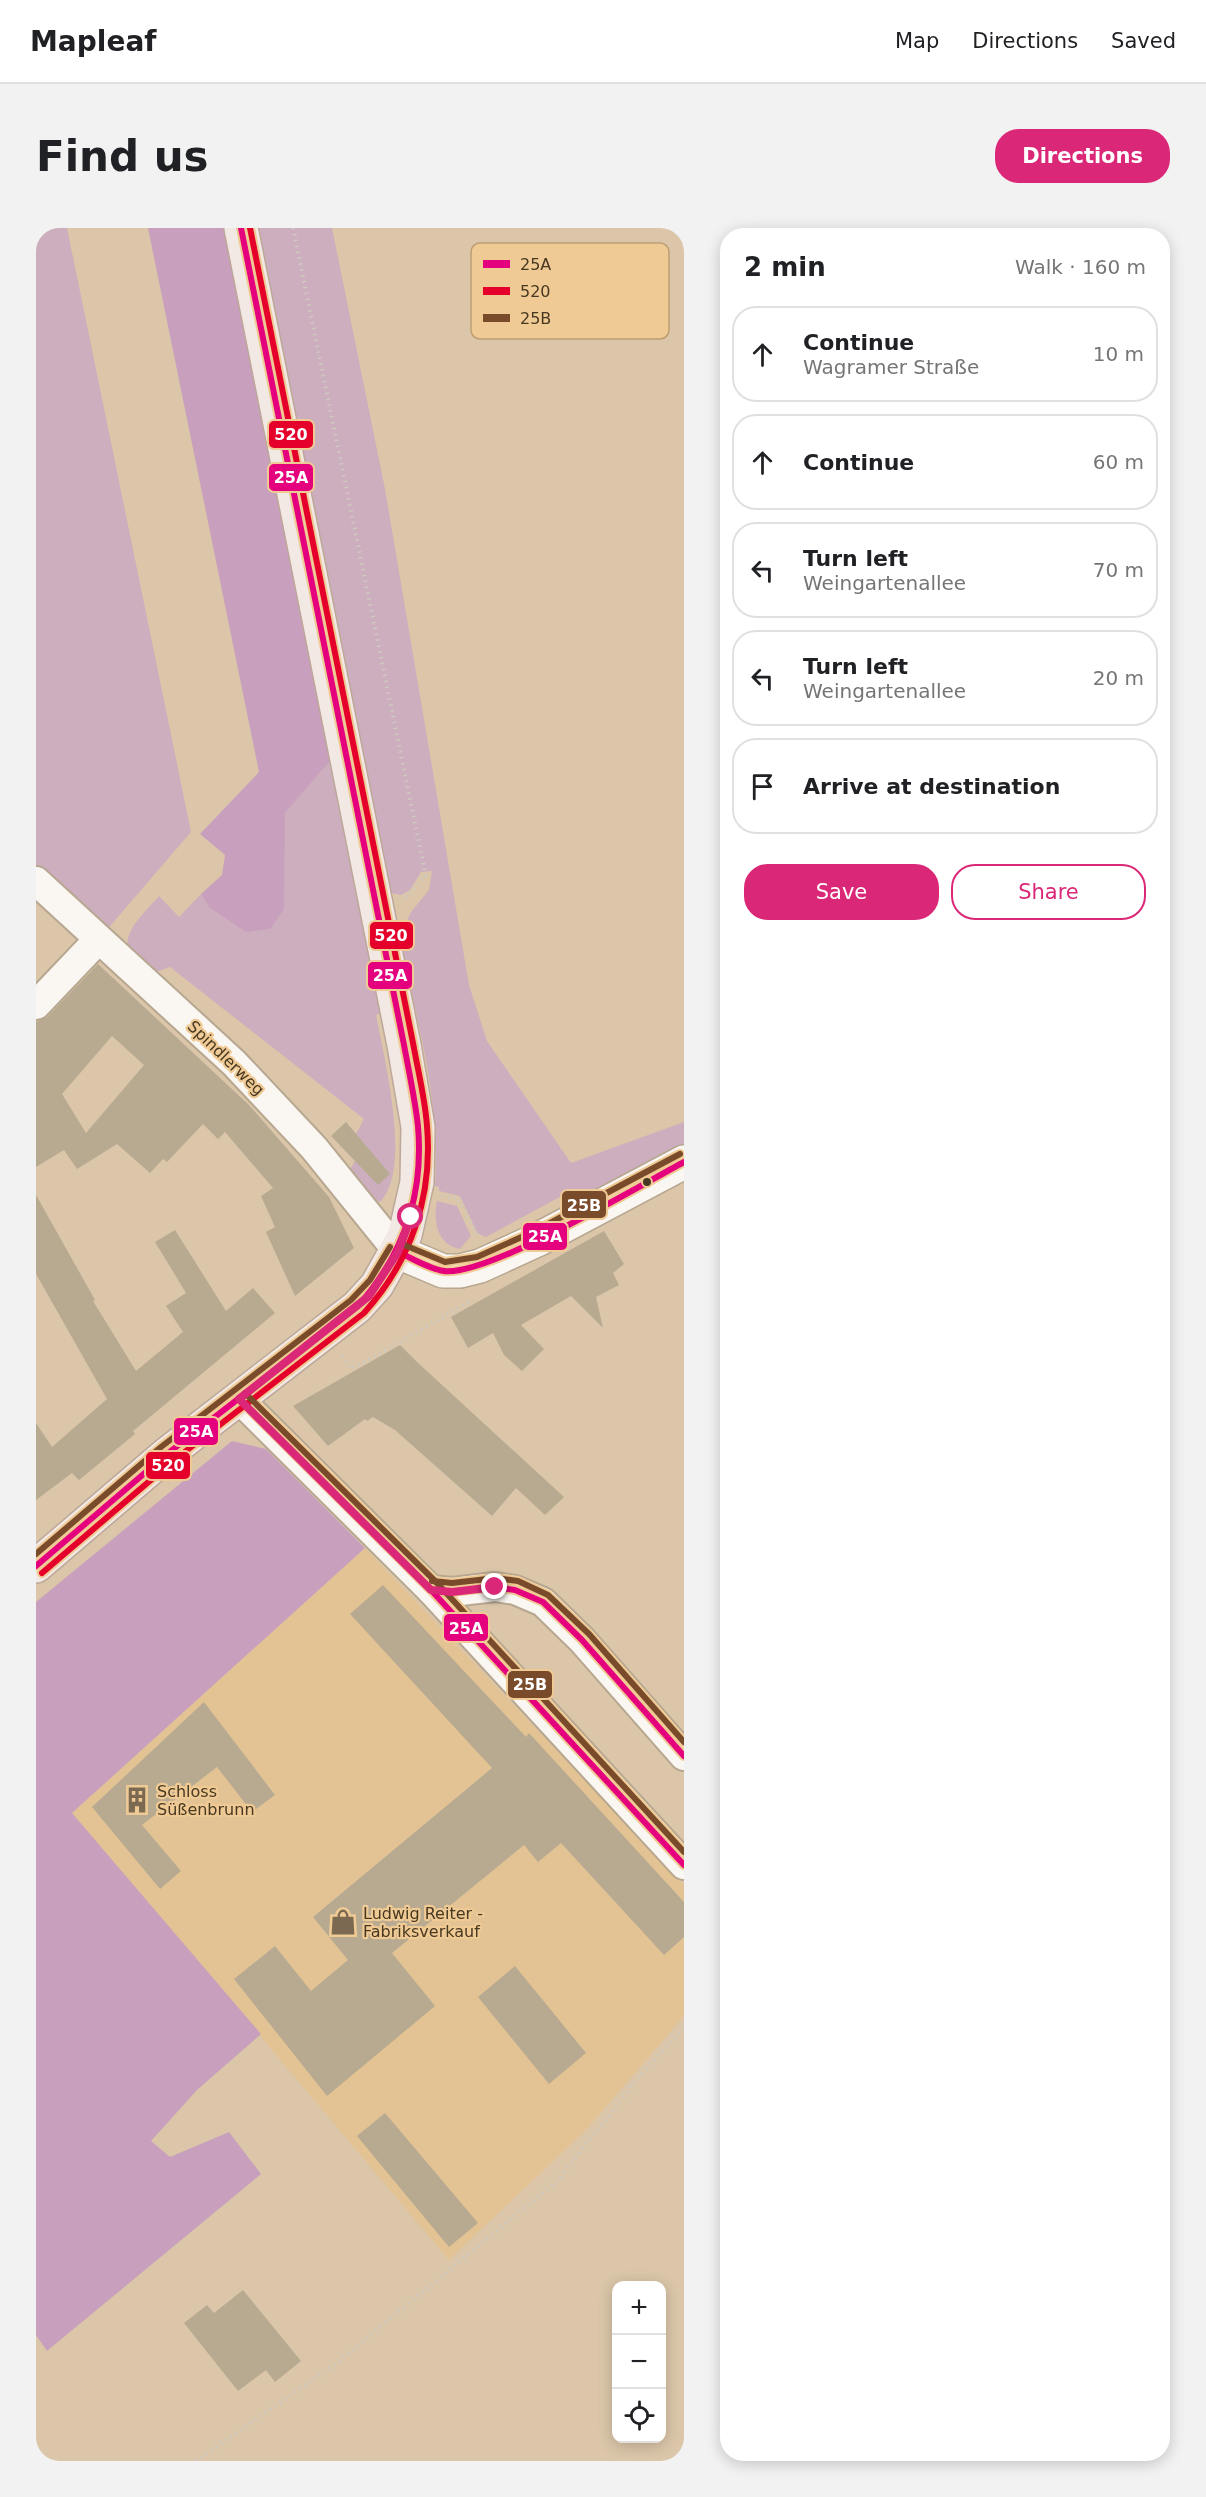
<!DOCTYPE html>
<html lang="en">
<head>
<meta charset="utf-8">
<style>
  body { margin:0; font-family:"DejaVu Sans",sans-serif; background:#f2f2f2; color:#202124 }
  .controls { position:absolute; right:18px; bottom:18px; display:grid; overflow:hidden; border-radius:12px; box-shadow:0 3px 15px #0003 }
  .controls button { width:54px; height:54px; display:grid; place-items:center; padding:0; border:0; border-bottom:2px solid #e0e0e0; background:#fff; color:#202124; font:30px sans-serif }
  .stop { position:absolute; width:18px; height:18px; margin:-14px; border:4px solid #db2777; border-radius:50%; background:#fff }
  .stop.end { background:#db2777; border-color:#fff; box-shadow:0 2px 6px #0008 }
  .list { margin:0; padding:0; list-style:none }
  h2 { display:flex; justify-content:space-between; align-items:center; height:78px; margin:0; padding:0 24px; font-size:26px }
  h2 small { font-size:20px; font-weight:400; color:#757577 }
  .list li { display:grid; grid-template-columns:39px 1fr auto; gap:18px; align-items:center; box-sizing:border-box; height:96px; margin:0 12px 12px; padding:0 12px; border:2px solid #e0e0e0; border-radius:24px }
  .list b { display:block; font-size:22px; white-space:nowrap }
  .list p { margin:0; font-size:20px; white-space:nowrap; color:#757577 }
  .list em { font-size:20px; font-style:normal; color:#757577 }
  .actions { display:flex; gap:12px; padding:18px 24px }
  .actions a { flex:1; padding:14px 0; border:2px solid #db2777; border-radius:24px; text-align:center; font-size:21px; color:#db2777 }
  .actions .main { background:#db2777; color:#fff }
  .icon { flex:none; width:33px; height:33px; fill:none; stroke:currentColor; stroke-width:2; stroke-linecap:round; stroke-linejoin:round }
  .map { position:relative; flex:none; width:648px; height:2233px; overflow:hidden; border-radius:24px }
  header { display:flex; align-items:center; gap:36px; box-sizing:border-box; height:84px; padding:0 30px; background:#fff; border-bottom:2px solid #e0e0e0 }
  header strong { font-size:28px }
  nav { display:flex; gap:33px; margin-inline-start:auto; font-size:21px }
  .intro { display:flex; align-items:center; justify-content:space-between; box-sizing:border-box; height:144px; padding:0 36px }
  h1 { margin:0; font-size:42px }
  .button { padding:15px 27px; border-radius:24px; background:#db2777; color:#fff; font-size:21px; font-weight:700 }
  main { display:flex; gap:36px; padding:0 36px }
  aside { flex:1; background:#fff; border-radius:24px; box-shadow:0 3px 15px #0003 }
  .map>svg:first-child { display:block }
  .built { fill:#e3c394 }
  .green { fill:#cdaebe }
  .forest { fill:#c8a0bd }
  .building { fill:#b7aa91; fill-rule:evenodd }
  .lines { fill:none; stroke-linecap:round; stroke-linejoin:round }
  .street-casing { stroke:#b7a790; stroke-width:32 }
  .secondary-casing { stroke:#b7a790; stroke-width:36 }
  .primary-casing { stroke:#bda799; stroke-width:36 }
  .path { stroke:#cfc9c0; stroke-width:4; stroke-dasharray:1.5 4.5; stroke-linecap:butt }
  .street { stroke:#faf6f2; stroke-width:28 }
  .secondary { stroke:#faf6f2; stroke-width:33 }
  .primary { stroke:#f2e9e4; stroke-width:33 }
  .bus-1-casing { stroke:#f0ca94; stroke-width:10 }
  .bus-2-casing { stroke:#f0ca94; stroke-width:10 }
  .bus-3-casing { stroke:#f0ca94; stroke-width:10 }
  .bus-1 { stroke:#e5007d; stroke-width:6 }
  .bus-2 { stroke:#e4002b; stroke-width:6 }
  .bus-3 { stroke:#7a4b2a; stroke-width:6 }
  .route { stroke:#db2777; stroke-width:8 }
  .bus-dot { fill:#473821; stroke:#f0ca94; stroke-width:2 }
  .labels { text-anchor:middle; dominant-baseline:central; stroke-width:4.5; stroke-linejoin:round; paint-order:stroke }
  .street-label { font-size:16px; fill:#473821; stroke:#f0ca94 }
  .poi-label { font-size:16px; fill:#473821; stroke:#f0ca94; text-anchor:start }
  .key { fill:#f0ca94; stroke:#bd9e72; stroke-width:1.5 }
  .key-label { font-size:16px; fill:#473821 }
  .line-badge { stroke:#f0ca94; stroke-width:2 }
  .badge-label { font-size:16px; text-anchor:middle; font-weight:bold; fill:#fff }
</style>
</head>
<body>
<header>
<strong>Mapleaf</strong>
<nav><a>Map</a><a>Directions</a><a>Saved</a></nav>
</header>
<div class="intro"><h1>Find us</h1><a class="button">Directions</a></div>
<main>
<div class="map">
<svg width="648" height="2233" viewBox="0 0 648 2233">
  <rect width="100%" height="100%" fill="#dbc6a9"/>
  <polygon class="built" points="329,1320 648,1657 648,1788 550,1902 413,2032 36,1585"/>
  <g class="green">
    <polygon points="0,0 31,0 155,604 62,712 0,653"/>
    <path d="M222 0H296L349 261 433 757 451 813 535 935 648 894V917L574 957 544 967 535 963 450 1009 441 1005 424 968 403 963V959L399 958C405 874 381 791 363 709L375 684 393 662 396 643 385 644 374 662 365 667 354 665Z"/>
    <path d="M295 532 345 785 340 787C348 830 376 939 345 973L338 974 312 945 319 933 332 920 320 906 328 891 134 739 117 745C111 741 101 736 97 730 79 708 110 684 123 668L143 689 165 666 173 679 247 606 249 585Z"/>
    <path d="M401 973 421 978 435 1008 424 1021C401 1017 397 993 401 973Z"/>
  </g>
  <g class="forest">
    <polygon points="112,0 188,0 295,532 249,585 248,681 234,701 210,704 173,679 165,666 186,647 189,627 164,606 223,544"/>
    <polygon points="196,1213 230,1221 329,1320 36,1585 225,1806 161,1862 115,1913 134,1929 193,1904 225,1946 11,2123 0,2107 0,1374"/>
  </g>
  <g class="building">
    <path d="M62 736 213 877 293 969 318 1020 259 1068 230 1004 239 999 225 968 237 960 189 904 182 911 167 896 131 934 127 931 114 945 81 916 41 941 28 922 0 939V794L12 788ZM76 808 108 837 50 905 26 866Z"/>
    <polygon points="310,894 354,946 342,957 295,908"/>
    <polygon points="0,967 59,1072 57,1073 100,1143 147,1104 130,1078 150,1065 119,1014 139,1002 190,1083 217,1060 239,1085 97,1203 99,1206 43,1252 36,1245 0,1272 0,1195 16,1219 71,1171 0,1046"/>
    <polygon points="568,1003 588,1036 577,1045 583,1057 560,1069 567,1100 535,1068 485,1097 508,1121 486,1143 468,1127 457,1105 432,1120 415,1089"/>
    <polygon points="364,1117 381,1134 528,1269 509,1287 480,1260 456,1288 359,1202 337,1189 331,1193 329,1191 292,1218 257,1178"/>
    <polygon points="347,1357 490,1509 493,1505 648,1674 648,1709 628,1727 525,1615 502,1634 488,1617 356,1725 399,1778 291,1868 198,1751 239,1718 275,1763 312,1732 277,1689 456,1540 314,1386"/>
    <polygon points="168,1474 239,1567 216,1584 181,1539 106,1597 145,1643 124,1661 56,1579"/>
    <polygon points="479,1738 550,1825 513,1856 442,1769"/>
    <polygon points="349,1885 442,1995 413,2019 321,1908"/>
    <polygon points="207,2062 265,2133 239,2154 230,2142 202,2163 148,2095 171,2077 178,2085"/>
  </g>
  <g class="lines">
    <g class="street-casing">
      <g id="street">
        <polyline points="0,653 198,835 278,920 362,1024"/>
        <polyline points="0,777 62,712"/>
        <polyline points="203,1171 395,1362 648,1637"/>
        <polyline points="395,1362 416,1364 459,1359 479,1362 507,1374 546,1412 648,1528"/>
      </g>
    </g>
    <g class="secondary-casing">
      <polyline id="secondary" points="362,1024 407,1043 424,1043 444,1038 503,1011 648,934"/>
    </g>
    <g class="primary-casing">
      <polyline id="primary" points="0,1338 131,1226 321,1079 341,1057 369,1007 381,954 382,899 368,817 205,0"/>
    </g>
    <g class="path">
      <polyline points="257,0 390,649 367,671"/>
      <polyline points="406,968 423,971 442,1008"/>
      <polyline points="306,1128 315,1141 436,1073"/>
      <polyline points="160,2233 298,2137 521,1953 607,1844 648,1800"/>
    </g>
    <use href="#street" class="street"/>
    <use href="#secondary" class="secondary"/>
    <use href="#primary" class="primary"/>
    <g class="bus-1-casing">
      <g id="bus-1">
        <path d="M362 1024C376 1030 393 1041 408 1043 451 1049 603 958 648 934"/>
        <polyline points="203,1171 395,1362 648,1637"/>
        <path d="M0 1338 131 1226 321 1079C367 1028 388 967 382 898 379 871 373 844 368 817L205 0"/>
        <polyline points="371,1338 395,1362 416,1364 459,1359 479,1362 507,1374 546,1412 648,1528"/>
      </g>
    </g>
    <g class="bus-2-casing">
      <path id="bus-2" d="M6 1345 137 1233 328 1085C375 1033 397 969 391 898 389 870 382 843 377 815L214 0"/>
    </g>
    <g class="bus-3-casing">
      <g id="bus-3">
        <polyline points="366,1016 409,1034 441,1029 499,1003 644,926"/>
        <polyline points="209,1165 402,1356 648,1624"/>
        <polyline points="0,1326 125,1219 315,1072 334,1052 354,1019"/>
        <polyline points="396,1353 416,1355 460,1350 482,1353 512,1367 553,1406 648,1514"/>
      </g>
    </g>
    <use href="#bus-1" class="bus-1"/>
    <use href="#bus-2" class="bus-2"/>
    <use href="#bus-3" class="bus-3"/>
  </g>
  <g class="lines">
    <polyline class="route" points="375,989 362,1024 333,1068 203,1171 395,1362 416,1364 459,1359"/>
  </g>
  <defs>
    <g id="building-bare" transform="scale(2.07)"><path d="M-4-6H4V6H1V3H-1V6H-4ZM-2.5-4.3h1.7v1.8h-1.7ZM.8-4.3h1.7v1.8H.8ZM-2.5-1h1.7V.8h-1.7ZM.8-1h1.7V.8H.8Z" fill="#7b6a51" stroke="#f0ca94" stroke-width="2.5" paint-order="stroke"/></g>
    <g id="shop-bare" transform="scale(2.07)"><path d="M-5-2.5h2.3a2.7 3.5 0 0 1 5.4 0H5L5.5 6h-11ZM-1.5-2.5h3a1.5 2.3 0 0 0-3 0Z" fill="#7b6a51" stroke="#f0ca94" stroke-width="2.5" paint-order="stroke"/></g>
  </defs>
  <g fill-rule="evenodd">
    <use href="#building-bare" x="101" y="1572"/>
    <use href="#shop-bare" x="307" y="1694"/>
  </g>
  <circle class="bus-dot" cx="611" cy="954" r="5"/>
  <g class="labels">
    <g class="street-label">
      <text transform="translate(190 830) rotate(44)">Spindlerweg</text>
    </g>
    <g class="poi-label">
      <text x="121" y="1563">Schloss<tspan x="121" dy="18">Süßenbrunn</tspan></text>
      <text x="327" y="1685">Ludwig Reiter -<tspan x="327" dy="18">Fabriksverkauf</tspan></text>
    </g>
  </g>
  <rect x="435" y="15" width="198" height="96" rx="9" class="key"/>
  <rect x="447" y="32" width="27" height="8" fill="#e5007d"/>
  <rect x="447" y="59" width="27" height="8" fill="#e4002b"/>
  <rect x="447" y="86" width="27" height="8" fill="#7a4b2a"/>
  <g class="key-label">
    <text x="484" y="42">25A</text>
    <text x="484" y="69">520</text>
    <text x="484" y="96">25B</text>
  </g>
  <g class="line-badge">
    <rect x="232" y="192" width="46" height="29" rx="6" fill="#e4002b"/>
    <rect x="232" y="235" width="46" height="29" rx="6" fill="#e5007d"/>
    <rect x="333" y="693" width="45" height="29" rx="6" fill="#e4002b"/>
    <rect x="331" y="733" width="46" height="29" rx="6" fill="#e5007d"/>
    <rect x="525" y="962" width="46" height="29" rx="6" fill="#7a4b2a"/>
    <rect x="486" y="994" width="46" height="29" rx="6" fill="#e5007d"/>
    <rect x="137" y="1189" width="46" height="29" rx="6" fill="#e5007d"/>
    <rect x="109" y="1223" width="46" height="29" rx="6" fill="#e4002b"/>
    <rect x="407" y="1385" width="46" height="29" rx="6" fill="#e5007d"/>
    <rect x="471" y="1442" width="46" height="29" rx="6" fill="#7a4b2a"/>
  </g>
  <g class="badge-label">
    <text x="255" y="212">520</text>
    <text x="255" y="255">25A</text>
    <text x="355" y="713">520</text>
    <text x="354" y="753">25A</text>
    <text x="548" y="983">25B</text>
    <text x="509" y="1014">25A</text>
    <text x="160" y="1209">25A</text>
    <text x="132" y="1243">520</text>
    <text x="430" y="1406">25A</text>
    <text x="494" y="1462">25B</text>
  </g>
</svg>
<div class="controls">
<button>+</button>
<button>−</button>
<button><svg class="icon" aria-label="locate" viewBox="0 0 24 24"><circle cx="12" cy="12" r="6"/><path d="M12 2v4M12 18v4M2 12h4M18 12h4"/></svg></button>
</div>
<div class="stop" style="left:375px;top:989px"></div>
<div class="stop end" style="left:459px;top:1359px"></div>
</div>
<aside>
<h2>2 min<small>Walk · 160 m</small></h2>
<ul class="list">
<li><svg class="icon" aria-label="ahead" viewBox="0 0 24 24"><path d="M12 20V5M6 11l6-6 6 6"/></svg><div><b>Continue</b><p>Wagramer Straße</p></div><em>10 m</em></li>
<li><svg class="icon" aria-label="ahead" viewBox="0 0 24 24"><path d="M12 20V5M6 11l6-6 6 6"/></svg><div><b>Continue</b></div><em>60 m</em></li>
<li><svg class="icon" aria-label="left" viewBox="0 0 24 24"><path d="M17 20v-9H6M10 6l-5 5 5 5"/></svg><div><b>Turn left</b><p>Weingartenallee</p></div><em>70 m</em></li>
<li><svg class="icon" aria-label="left" viewBox="0 0 24 24"><path d="M17 20v-9H6M10 6l-5 5 5 5"/></svg><div><b>Turn left</b><p>Weingartenallee</p></div><em>20 m</em></li>
<li><svg class="icon" aria-label="arrive" viewBox="0 0 24 24"><path d="M6 21V4h12l-3 4 3 4H6"/></svg><div><b>Arrive at destination</b></div></li>
</ul>
<div class="actions"><a class="main">Save</a><a>Share</a></div>
</aside>
</main>
</body>
</html>
